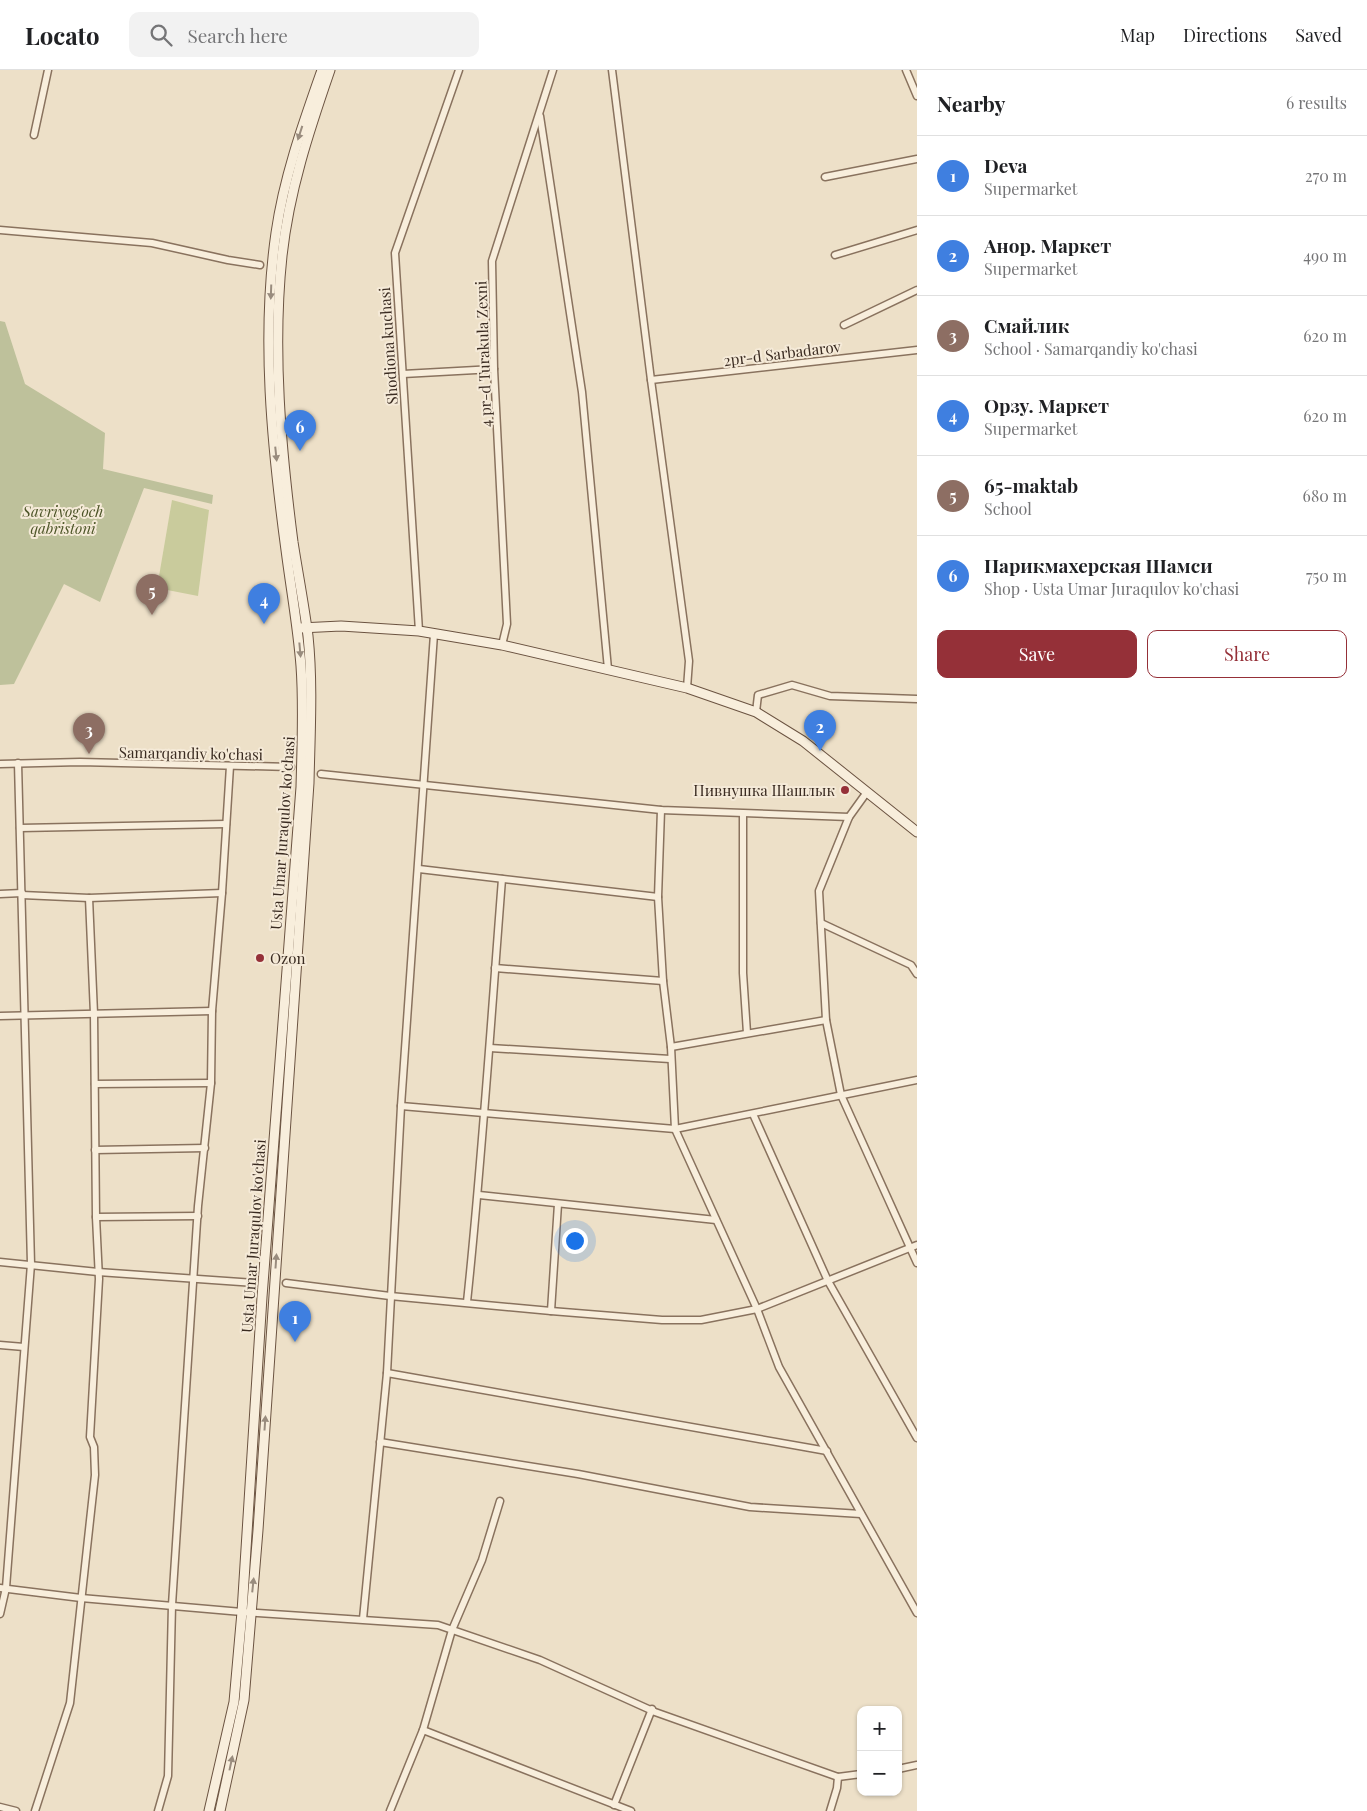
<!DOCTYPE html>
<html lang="en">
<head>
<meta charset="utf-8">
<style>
  body { margin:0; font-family:"Playfair Display",serif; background:#f2f2f2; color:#202124 }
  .controls { position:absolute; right:15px; bottom:15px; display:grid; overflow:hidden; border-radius:10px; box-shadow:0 1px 4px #0004 }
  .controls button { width:45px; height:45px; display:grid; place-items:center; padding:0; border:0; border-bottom:1px solid #e0e0e0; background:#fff; color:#202124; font:25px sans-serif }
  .you { position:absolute; left:574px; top:1170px; width:18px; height:18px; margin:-12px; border:4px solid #fff; border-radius:50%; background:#1a73e8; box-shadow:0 0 0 8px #1a73e833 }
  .badge { display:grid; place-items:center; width:32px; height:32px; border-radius:50%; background:#953038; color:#fff; font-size:16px; font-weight:700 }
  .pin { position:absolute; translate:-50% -41px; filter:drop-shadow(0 1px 2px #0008) }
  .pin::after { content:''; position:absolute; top:26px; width:18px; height:15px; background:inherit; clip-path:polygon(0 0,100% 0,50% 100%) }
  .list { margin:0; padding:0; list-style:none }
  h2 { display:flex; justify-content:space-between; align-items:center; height:65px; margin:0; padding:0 20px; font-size:21px }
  h2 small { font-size:16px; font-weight:400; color:#757577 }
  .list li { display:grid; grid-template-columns:32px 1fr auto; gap:15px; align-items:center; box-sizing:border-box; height:80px; padding:0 20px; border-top:1px solid #e0e0e0 }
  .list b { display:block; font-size:19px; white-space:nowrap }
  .list p { margin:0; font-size:16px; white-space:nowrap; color:#757577 }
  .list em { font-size:16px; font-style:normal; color:#757577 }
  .actions { display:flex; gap:10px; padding:15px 20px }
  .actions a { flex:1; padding:11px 0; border:1px solid #953038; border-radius:10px; text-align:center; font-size:18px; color:#953038 }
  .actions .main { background:#953038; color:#fff }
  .icon { flex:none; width:28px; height:28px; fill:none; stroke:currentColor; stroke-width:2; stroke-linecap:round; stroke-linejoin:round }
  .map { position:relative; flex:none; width:917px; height:1741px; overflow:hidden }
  header { display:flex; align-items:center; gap:30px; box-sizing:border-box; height:70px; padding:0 25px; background:#fff; border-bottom:1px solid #e0e0e0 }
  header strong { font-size:24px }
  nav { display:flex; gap:28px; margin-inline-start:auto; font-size:18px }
  .search { width:350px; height:45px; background:#f2f2f2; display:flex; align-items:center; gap:12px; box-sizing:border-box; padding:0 18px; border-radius:10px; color:#757577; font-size:19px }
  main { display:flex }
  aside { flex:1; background:#fff }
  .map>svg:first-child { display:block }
  .green { fill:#c9cb9c }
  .cemetery { fill:#bec19b }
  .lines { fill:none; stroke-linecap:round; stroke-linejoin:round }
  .minor-casing { stroke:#89725e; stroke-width:9 }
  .secondary-casing { stroke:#6b5341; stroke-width:11 }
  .minor { stroke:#f8eedc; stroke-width:6 }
  .secondary { stroke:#f8eedc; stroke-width:9 }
  .oneway { fill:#998c7e }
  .poi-dot { fill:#953038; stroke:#f5ead8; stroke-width:2 }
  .labels { text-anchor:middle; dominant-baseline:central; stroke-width:4; stroke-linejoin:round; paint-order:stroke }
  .street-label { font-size:15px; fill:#3a2b21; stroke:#f5ead8 }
  .park-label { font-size:15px; font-style:italic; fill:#4d5528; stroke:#f5ead8 }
  .poi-label { font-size:15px; fill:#3a2b21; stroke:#f5ead8; text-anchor:end }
</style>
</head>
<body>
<header>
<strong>Locato</strong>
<div class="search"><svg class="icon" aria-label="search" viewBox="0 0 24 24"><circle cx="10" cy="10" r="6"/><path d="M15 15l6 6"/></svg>Search here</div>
<nav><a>Map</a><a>Directions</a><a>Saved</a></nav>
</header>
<main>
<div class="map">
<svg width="917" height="1741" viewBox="0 0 917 1741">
  <rect width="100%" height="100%" fill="#ede0c8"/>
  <polygon class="green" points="172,430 209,440 198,526 157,518"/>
  <polygon class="cemetery" points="0,251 5,252 25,314 105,363 103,399 213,425 212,434 144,418 100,532 64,514 14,614 0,615"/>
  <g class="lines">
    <g class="minor-casing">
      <g id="minor">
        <polyline points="612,0 651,310 689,591 687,618"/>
        <polyline points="906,0 917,26"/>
        <polyline points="540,46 582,322 608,599"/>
        <polyline points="34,65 48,0"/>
        <polyline points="825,107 917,89"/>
        <polyline points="0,160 152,173 228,190 260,195"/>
        <polyline points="835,185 917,160"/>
        <polyline points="844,255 917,220"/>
        <polyline points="403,304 494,299"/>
        <polyline points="651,310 917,280"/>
        <polyline points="419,561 395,183 459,0"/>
        <polyline points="502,575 507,554 494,299 492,191 553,0"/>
        <polyline points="756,642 758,625 792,615 830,626 917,629"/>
        <polyline points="0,694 80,692 291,697"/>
        <polyline points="321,704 661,740 849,747"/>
        <polyline points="867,722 849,747 819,821 826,950 841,1025 917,1193"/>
        <polyline points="661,740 658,827 663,911 671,977 675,1059 757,1239 779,1297 917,1543"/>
        <polyline points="743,745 743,903 747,963"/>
        <polyline points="20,758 226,754"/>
        <polyline points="419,799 658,827"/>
        <polyline points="0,824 22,823"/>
        <polyline points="22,825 89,828 222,823"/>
        <polyline points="821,853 911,895 917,904"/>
        <polyline points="495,898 663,911"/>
        <polyline points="0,946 212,941"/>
        <polyline points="671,977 826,950"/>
        <polyline points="490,978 670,989"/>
        <polyline points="95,1014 211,1013"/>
        <polyline points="401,1036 675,1059 917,1010"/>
        <polyline points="753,1044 828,1211 917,1368"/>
        <polyline points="95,1080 205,1078"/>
        <polyline points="479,1125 716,1150"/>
        <polyline points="96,1147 198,1146"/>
        <polyline points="0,1192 98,1202 255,1213"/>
        <polyline points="286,1213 390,1226 551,1241 662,1250 701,1250 757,1239 917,1175"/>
        <path d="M467 1232C482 1091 491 950 502 809"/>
        <polyline points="551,1241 558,1134"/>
        <polyline points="0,1275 24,1277"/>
        <polyline points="387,1303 827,1381"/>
        <polyline points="380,1372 578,1404 750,1437 861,1444"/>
        <polyline points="0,1518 81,1528 242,1542 438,1555 540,1590 655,1642 838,1707 861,1704"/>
        <polyline points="0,1544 6,1518 31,1194 18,693"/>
        <polyline points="363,1549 387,1303 401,1036 434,564"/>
        <polyline points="423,1660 631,1741"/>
        <polyline points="898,1699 917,1695"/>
        <polyline points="614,1735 652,1639"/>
        <polyline points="0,1737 16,1741"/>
        <polyline points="35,1741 70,1633 95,1405 94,1377 90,1367 99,1209 96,1147 94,944 89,828"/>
        <polyline points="158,1741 168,1706 172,1535 198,1136 211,1013 212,941 222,823 230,696"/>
        <polyline points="390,1741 423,1660 452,1560 482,1490 500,1431"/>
        <polyline points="830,1741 837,1718 838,1707"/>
      </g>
    </g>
    <g class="secondary-casing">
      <g id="secondary">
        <polyline points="300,558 341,556 419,561 502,575 687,618 756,642 803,671 917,762"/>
        <path d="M209 1741 234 1632 242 1542 262 1227 301 717C302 676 304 636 301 596 298 557 291 519 286 480 272 376 261 267 276 163 284 107 303 54 322 0"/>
        <path d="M220 1741 244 1630 258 1460 309 713C310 664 313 614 308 566 304 535 298 504 293 472 281 379 272 280 282 186 289 121 309 61 330 0"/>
      </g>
    </g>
    <use href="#minor" class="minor"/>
    <use href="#secondary" class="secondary"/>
  </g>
  <defs><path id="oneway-solid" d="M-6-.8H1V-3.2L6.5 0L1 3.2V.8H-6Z" transform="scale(1.25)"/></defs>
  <g class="oneway">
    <use href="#oneway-solid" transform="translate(300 63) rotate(108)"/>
    <use href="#oneway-solid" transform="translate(271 222) rotate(92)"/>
    <use href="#oneway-solid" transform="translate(276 384) rotate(84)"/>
    <use href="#oneway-solid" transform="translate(300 580) rotate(85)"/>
    <use href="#oneway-solid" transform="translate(276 1191) rotate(-86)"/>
    <use href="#oneway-solid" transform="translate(265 1353) rotate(-86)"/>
    <use href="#oneway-solid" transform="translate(253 1515) rotate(-84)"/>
    <use href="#oneway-solid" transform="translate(231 1693) rotate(-78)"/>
  </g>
  <g class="poi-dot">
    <circle cx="845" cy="720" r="5"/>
    <circle cx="260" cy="888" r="5"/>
  </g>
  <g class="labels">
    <g class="street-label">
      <text transform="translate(388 276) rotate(-94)">Shodiona kuchasi</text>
      <text transform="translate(782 283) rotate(-7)">2pr-d Sarbadarov</text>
      <text transform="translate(483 284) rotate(-92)">4 pr-d Turakula Zexni</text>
      <text transform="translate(191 683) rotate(1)">Samarqandiy ko'chasi</text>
      <text transform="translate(282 763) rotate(-86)">Usta Umar Juraqulov ko'chasi</text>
      <text transform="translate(253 1166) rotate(-86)">Usta Umar Juraqulov ko'chasi</text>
    </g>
    <g class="park-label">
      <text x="63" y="441">Savriyog'och<tspan x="63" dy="17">qabristoni</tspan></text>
    </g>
    <g class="poi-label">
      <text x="835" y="720">Пивнушка Шашлык</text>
      <text x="270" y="888" text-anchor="start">Ozon</text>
    </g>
  </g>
</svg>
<div class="controls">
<button>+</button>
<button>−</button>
</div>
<div class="you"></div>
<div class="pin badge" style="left:295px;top:1272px;background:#3f7fe0">1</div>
<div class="pin badge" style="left:820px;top:681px;background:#3f7fe0">2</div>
<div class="pin badge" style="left:89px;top:684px;background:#8d6e63">3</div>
<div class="pin badge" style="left:264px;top:554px;background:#3f7fe0">4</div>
<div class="pin badge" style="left:152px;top:545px;background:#8d6e63">5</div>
<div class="pin badge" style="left:300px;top:381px;background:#3f7fe0">6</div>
</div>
<aside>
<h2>Nearby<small>6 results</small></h2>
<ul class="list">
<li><span class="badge" style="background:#3f7fe0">1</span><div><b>Deva</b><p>Supermarket</p></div><em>270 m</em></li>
<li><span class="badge" style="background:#3f7fe0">2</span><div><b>Анор. Маркет</b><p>Supermarket</p></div><em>490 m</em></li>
<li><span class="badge" style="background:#8d6e63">3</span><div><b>Смайлик</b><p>School · Samarqandiy ko'chasi</p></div><em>620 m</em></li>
<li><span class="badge" style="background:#3f7fe0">4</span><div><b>Орзу. Маркет</b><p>Supermarket</p></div><em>620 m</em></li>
<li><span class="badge" style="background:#8d6e63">5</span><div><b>65-maktab</b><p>School</p></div><em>680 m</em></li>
<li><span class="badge" style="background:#3f7fe0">6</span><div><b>Парикмахерская Шамси</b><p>Shop · Usta Umar Juraqulov ko'chasi</p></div><em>750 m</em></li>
</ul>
<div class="actions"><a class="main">Save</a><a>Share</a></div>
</aside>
</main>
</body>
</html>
